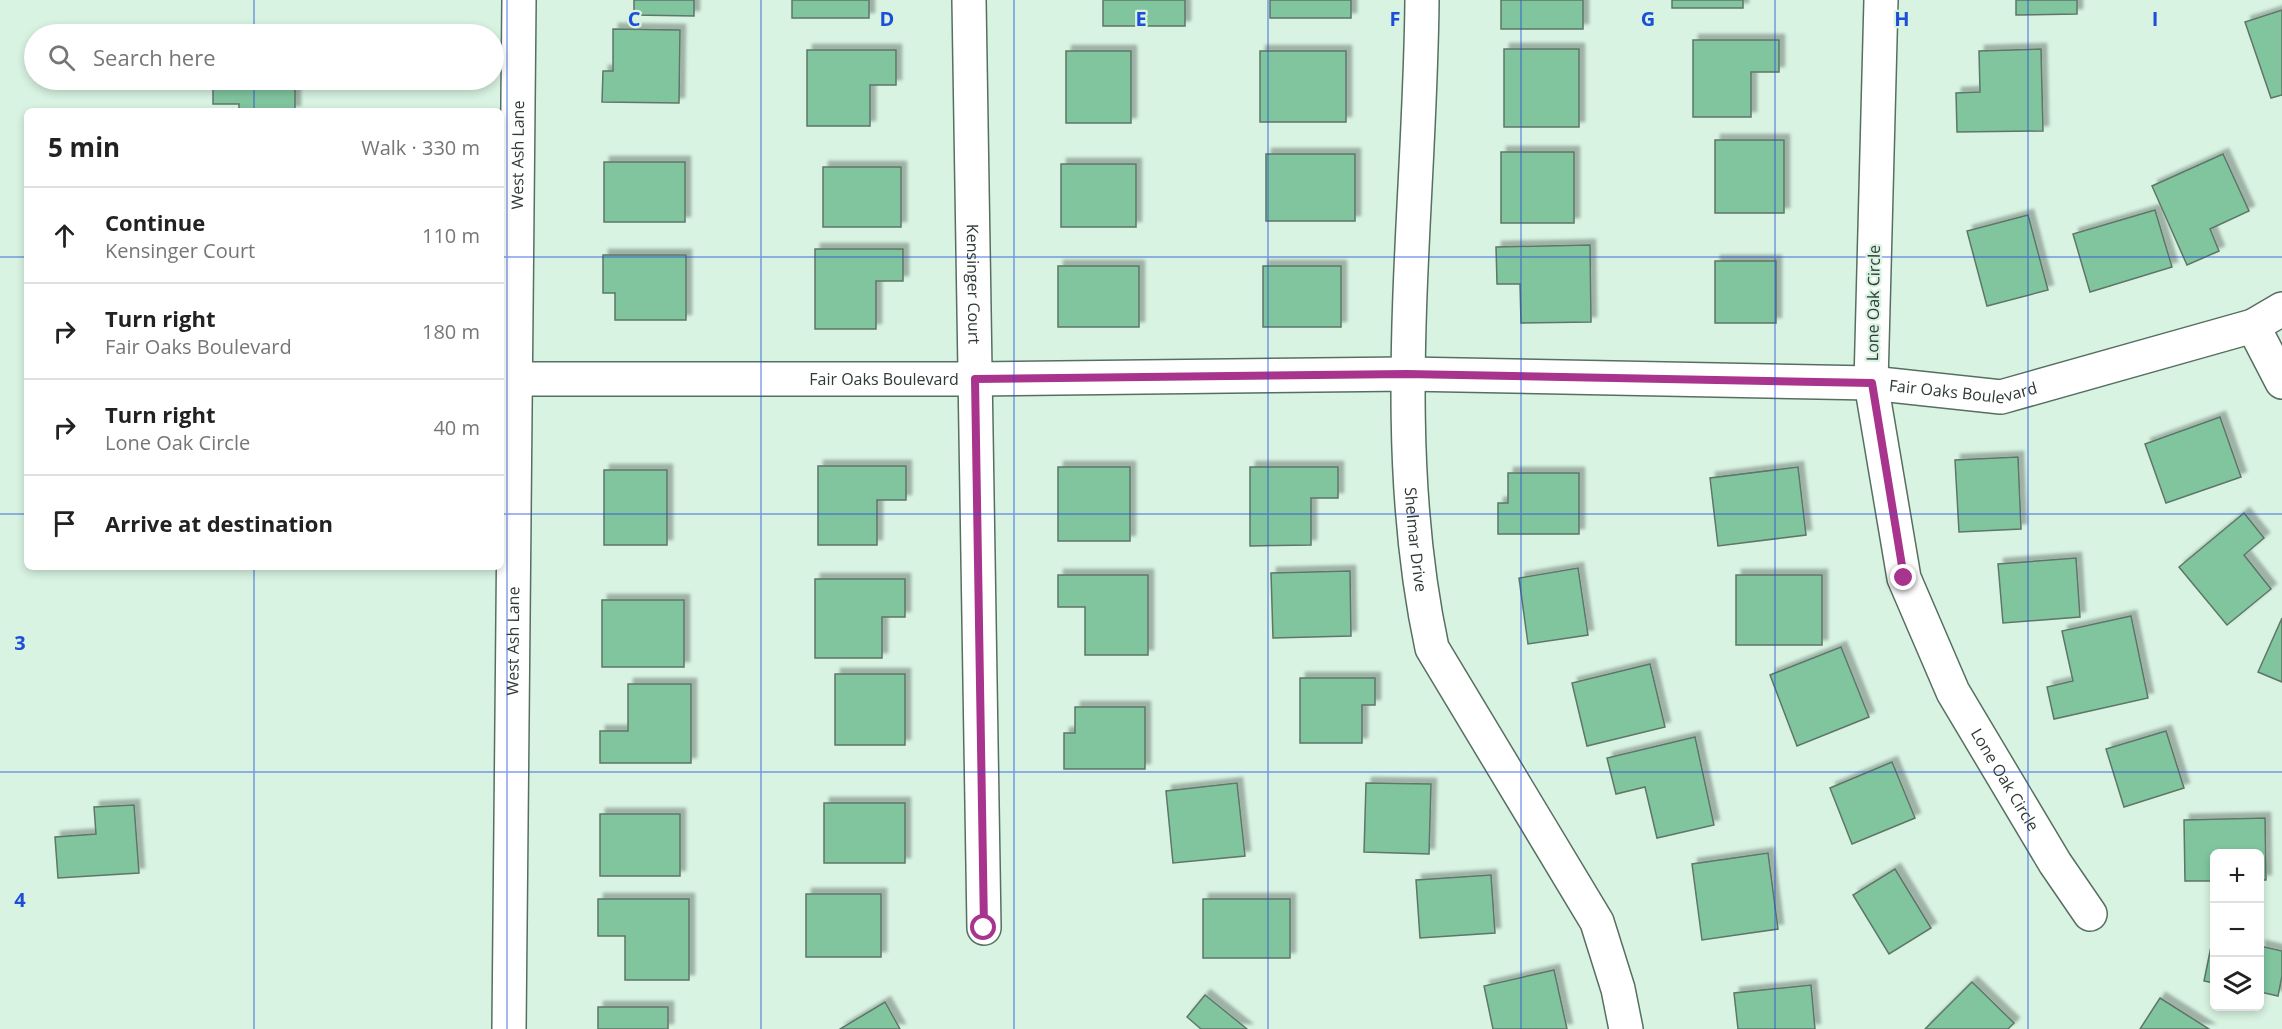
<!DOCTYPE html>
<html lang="en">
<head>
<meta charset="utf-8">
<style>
  body { margin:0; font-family:"Open Sans",sans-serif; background:#f6f6f6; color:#222 }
  .controls { position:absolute; right:18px; bottom:18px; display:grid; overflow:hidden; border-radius:9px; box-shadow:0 3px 9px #0003 }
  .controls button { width:54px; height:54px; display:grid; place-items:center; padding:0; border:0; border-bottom:2px solid #e0e0e0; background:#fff; color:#222; font:30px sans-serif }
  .stop { position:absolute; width:18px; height:18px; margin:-14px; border:4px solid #a9348d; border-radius:50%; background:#fff }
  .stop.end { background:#a9348d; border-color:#fff; box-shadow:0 2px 6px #0008 }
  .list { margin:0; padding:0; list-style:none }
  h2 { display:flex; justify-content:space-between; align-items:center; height:78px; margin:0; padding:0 24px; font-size:26px }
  h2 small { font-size:20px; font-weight:400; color:#767676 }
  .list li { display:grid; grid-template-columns:39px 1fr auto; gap:18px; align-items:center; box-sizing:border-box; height:96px; padding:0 24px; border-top:2px solid #e0e0e0 }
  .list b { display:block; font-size:22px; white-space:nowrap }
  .list p { margin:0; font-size:20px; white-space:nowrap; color:#767676 }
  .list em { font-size:20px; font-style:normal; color:#767676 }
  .icon { flex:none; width:33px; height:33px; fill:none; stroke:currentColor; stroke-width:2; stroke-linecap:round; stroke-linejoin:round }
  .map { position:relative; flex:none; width:2282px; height:1029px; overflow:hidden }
  .search { position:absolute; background:#fff; box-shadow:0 3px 9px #0003; left:24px; top:24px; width:480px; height:66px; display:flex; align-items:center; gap:15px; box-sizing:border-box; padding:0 21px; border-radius:33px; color:#767676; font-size:22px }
  .panel { position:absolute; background:#fff; box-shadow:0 3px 9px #0003; left:24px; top:108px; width:480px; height:462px; border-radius:9px }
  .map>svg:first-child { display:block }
  .building { fill:#81c59f; stroke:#5e7668; stroke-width:1.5; filter:url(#shadow) }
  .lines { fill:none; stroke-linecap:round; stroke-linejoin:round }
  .street-casing { stroke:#576f61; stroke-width:36 }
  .secondary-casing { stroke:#576f61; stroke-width:36 }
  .street { stroke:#fff; stroke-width:33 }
  .secondary { stroke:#fff; stroke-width:33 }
  .route { stroke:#a9348d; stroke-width:8 }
  .grid { fill:none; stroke:#1d4ed8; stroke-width:1.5; stroke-opacity:0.55 }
  .labels { text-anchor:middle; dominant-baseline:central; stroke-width:4.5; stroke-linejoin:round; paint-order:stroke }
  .street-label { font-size:16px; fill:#2f3a34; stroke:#d8f3e2 }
  .grid-label { font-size:20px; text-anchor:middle; font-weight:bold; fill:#1d4ed8; stroke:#d8f3e2; stroke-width:4.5; stroke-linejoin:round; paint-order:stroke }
</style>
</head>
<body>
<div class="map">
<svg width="2282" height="1029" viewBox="0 0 2282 1029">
  <defs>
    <filter id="shadow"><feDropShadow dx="5.5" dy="-5.5" stdDeviation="1.5" flood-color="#0004"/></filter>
  </defs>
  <rect width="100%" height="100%" fill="#d8f3e2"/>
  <g class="building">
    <polygon points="634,0 694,0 694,16 634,15"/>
    <rect x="792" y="0" width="77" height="18"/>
    <rect x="1103" y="0" width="82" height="26"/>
    <rect x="1270" y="0" width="81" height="18"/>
    <rect x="1501" y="0" width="82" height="29"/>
    <rect x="1672" y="0" width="71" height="8"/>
    <polygon points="2016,0 2077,0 2077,14 2016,15"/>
    <polygon points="2282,10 2282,95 2271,98 2245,22"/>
    <polygon points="613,29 680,30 679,103 602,102 603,71 613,71"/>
    <polygon points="1693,40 1779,40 1779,72 1751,72 1751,117 1693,117"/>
    <rect x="1504" y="49" width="75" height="78"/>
    <polygon points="2041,49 2043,131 1957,132 1956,93 1980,92 1979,51"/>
    <polygon points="807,50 896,50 896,85 870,85 870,126 807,126"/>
    <rect x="1066" y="51" width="65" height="72"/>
    <rect x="1260" y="51" width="86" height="71"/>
    <polygon points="213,80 295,80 295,111 239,111 239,104 213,104"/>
    <rect x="1715" y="140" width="69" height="73"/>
    <rect x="1501" y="152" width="73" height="71"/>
    <rect x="1266" y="154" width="89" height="67"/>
    <polygon points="2223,154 2249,211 2210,229 2219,251 2187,265 2152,186"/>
    <rect x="604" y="162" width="81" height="60"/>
    <rect x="1061" y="164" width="75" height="63"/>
    <rect x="823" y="167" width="78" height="60"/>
    <polygon points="2155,210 2172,267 2090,292 2073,234"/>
    <polygon points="2028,215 2048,290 1987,306 1967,231"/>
    <polygon points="1590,245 1591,322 1521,323 1520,284 1497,284 1496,247"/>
    <polygon points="815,249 903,249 903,281 876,281 876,329 815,329"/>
    <polygon points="603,255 686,255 686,320 615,320 615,293 603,293"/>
    <rect x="1715" y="261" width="61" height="62"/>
    <rect x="1058" y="266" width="81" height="61"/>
    <rect x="1263" y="266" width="78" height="61"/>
    <polygon points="2220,417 2241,477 2166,503 2145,444"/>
    <polygon points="2018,457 2021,529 1959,532 1955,460"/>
    <polygon points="818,466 906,466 906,500 877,500 877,545 818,545"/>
    <rect x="1058" y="467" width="72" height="74"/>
    <polygon points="1250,467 1338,467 1338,498 1311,498 1311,545 1250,546"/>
    <polygon points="1798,467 1806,535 1718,546 1710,478"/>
    <rect x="604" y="470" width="63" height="75"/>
    <polygon points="1508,473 1579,473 1579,534 1498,534 1498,503 1508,503"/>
    <polygon points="2244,513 2264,538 2244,555 2271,589 2227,625 2179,567"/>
    <polygon points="2076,558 2080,617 2003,623 1998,564"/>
    <polygon points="1578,568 1588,635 1528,644 1519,578"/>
    <polygon points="1350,571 1351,636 1273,638 1271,573"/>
    <polygon points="1058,575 1148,575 1148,655 1085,655 1085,607 1058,607"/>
    <rect x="1736" y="575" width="86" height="70"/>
    <polygon points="815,579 905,579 905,617 882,617 882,658 815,658"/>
    <rect x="602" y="600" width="82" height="67"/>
    <polygon points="2131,616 2148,698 2054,719 2047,687 2073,681 2062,631"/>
    <polygon points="2282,618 2282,682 2258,672"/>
    <polygon points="1841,647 1869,717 1797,746 1770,675"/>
    <polygon points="1650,664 1665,727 1587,746 1572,683"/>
    <rect x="835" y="674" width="70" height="71"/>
    <polygon points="1300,678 1375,678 1375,705 1362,705 1362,743 1300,743"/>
    <polygon points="628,684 691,684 691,763 600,763 600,731 628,731"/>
    <polygon points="1075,707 1145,707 1145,769 1064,769 1064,733 1075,733"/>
    <polygon points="2166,731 2184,788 2124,807 2106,749"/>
    <polygon points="1695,737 1714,825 1657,838 1645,787 1616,794 1607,758"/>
    <polygon points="1892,762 1915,818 1852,844 1830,788"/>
    <polygon points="1237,783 1245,856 1173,863 1166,791"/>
    <polygon points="1366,783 1431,784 1429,854 1364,852"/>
    <rect x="824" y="803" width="81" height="60"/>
    <polygon points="134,805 139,873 58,878 55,837 96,834 94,807"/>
    <rect x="600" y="814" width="80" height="62"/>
    <polygon points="2265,818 2266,880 2260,880 2260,854 2214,854 2214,881 2185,881 2184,820"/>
    <polygon points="1768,853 1778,929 1702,940 1692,864"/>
    <polygon points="1895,869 1931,928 1889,954 1853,895"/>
    <polygon points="1491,875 1495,933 1420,938 1416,880"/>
    <rect x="806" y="894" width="75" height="63"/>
    <polygon points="598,899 689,899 689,980 625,980 625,936 598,936"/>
    <rect x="1203" y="899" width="87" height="59"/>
    <polygon points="2213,937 2214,937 2214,983 2204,981"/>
    <polygon points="2260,946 2282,951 2282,976 2278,996 2260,992"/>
    <polygon points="1554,970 1567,1029 1493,1029 1484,986"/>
    <polygon points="1972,982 2014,1023 2008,1029 1925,1029"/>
    <polygon points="1811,985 1815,1029 1738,1029 1734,993"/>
    <polygon points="1205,995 1247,1029 1201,1029 1187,1017"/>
    <polygon points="2160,998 2209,1029 2140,1029"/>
    <polygon points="885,1002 900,1029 840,1029"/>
    <rect x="598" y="1007" width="70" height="22"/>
  </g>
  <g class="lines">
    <g class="street-casing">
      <g id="street">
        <path id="s1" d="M969 0 984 928"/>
        <path id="s2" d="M1422 0C1420 215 1386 435 1432 648L1597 922 1618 989 1626 1029"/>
        <path id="s3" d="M1881 0 1871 383 1904 578 1953 692 2055 863 2090 914"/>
        <polyline points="2253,326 2282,382"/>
        <path id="s4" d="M515 379H975L1407 374 1871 383 2001 397 2253 326 2282 309"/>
      </g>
    </g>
    <g class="secondary-casing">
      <g id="secondary">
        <path id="s5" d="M509 1029 519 0"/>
      </g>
    </g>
    <use href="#street" class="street"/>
    <use href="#secondary" class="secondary"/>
  </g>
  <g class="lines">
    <polyline class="route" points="984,928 975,379 1407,374 1872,383 1904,578"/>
  </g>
  <path class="grid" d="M254 0V34M507 0V1029M761 0V1029M1014 0V1029M1268 0V1029M1521 0V1029M1775 0V1029M2028 0V1029M254 80V111M0 257H27M501 257H2282M0 514H27M501 514H2282M254 567V1029M0 772H2282"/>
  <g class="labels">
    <g class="street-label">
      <text stroke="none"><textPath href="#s5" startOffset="874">West Ash Lane</textPath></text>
      <text stroke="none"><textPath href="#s1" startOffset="284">Kensinger Court</textPath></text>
      <text transform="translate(1873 303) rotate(-89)">Lone Oak Circle</text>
      <text stroke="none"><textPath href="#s4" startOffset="369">Fair Oaks Boulevard</textPath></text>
      <text stroke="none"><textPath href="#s4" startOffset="1449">Fair Oaks Boulevard</textPath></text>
      <text stroke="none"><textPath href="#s2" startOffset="540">Shelmar Drive</textPath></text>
      <text stroke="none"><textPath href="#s5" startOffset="388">West Ash Lane</textPath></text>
      <text stroke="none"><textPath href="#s3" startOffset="807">Lone Oak Circle</textPath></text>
    </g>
  </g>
  <g class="grid-label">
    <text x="634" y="26">C</text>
    <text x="887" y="26">D</text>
    <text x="1141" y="26">E</text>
    <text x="1395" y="26">F</text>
    <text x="1648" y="26">G</text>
    <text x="1902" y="26">H</text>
    <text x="2155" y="26">I</text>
    <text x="20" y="650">3</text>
    <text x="20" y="907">4</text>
  </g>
</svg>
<div class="controls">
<button>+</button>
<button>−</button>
<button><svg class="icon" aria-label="layers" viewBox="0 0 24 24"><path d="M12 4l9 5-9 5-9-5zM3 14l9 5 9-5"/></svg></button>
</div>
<div class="stop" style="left:984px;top:928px"></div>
<div class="stop end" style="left:1904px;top:578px"></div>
<div class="search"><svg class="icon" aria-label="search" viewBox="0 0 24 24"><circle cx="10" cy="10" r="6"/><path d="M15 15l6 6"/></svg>Search here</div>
<section class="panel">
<h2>5 min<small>Walk · 330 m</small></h2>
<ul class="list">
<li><svg class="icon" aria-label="ahead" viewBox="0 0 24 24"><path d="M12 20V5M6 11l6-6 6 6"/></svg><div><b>Continue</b><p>Kensinger Court</p></div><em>110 m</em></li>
<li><svg class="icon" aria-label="right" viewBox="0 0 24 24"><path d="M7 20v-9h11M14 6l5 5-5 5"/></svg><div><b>Turn right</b><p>Fair Oaks Boulevard</p></div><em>180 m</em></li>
<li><svg class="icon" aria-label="right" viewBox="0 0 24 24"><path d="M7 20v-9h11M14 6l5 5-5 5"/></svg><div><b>Turn right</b><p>Lone Oak Circle</p></div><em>40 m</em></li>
<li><svg class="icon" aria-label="arrive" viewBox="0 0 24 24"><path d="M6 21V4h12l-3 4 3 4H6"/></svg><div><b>Arrive at destination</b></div></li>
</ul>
</section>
</div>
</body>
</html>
